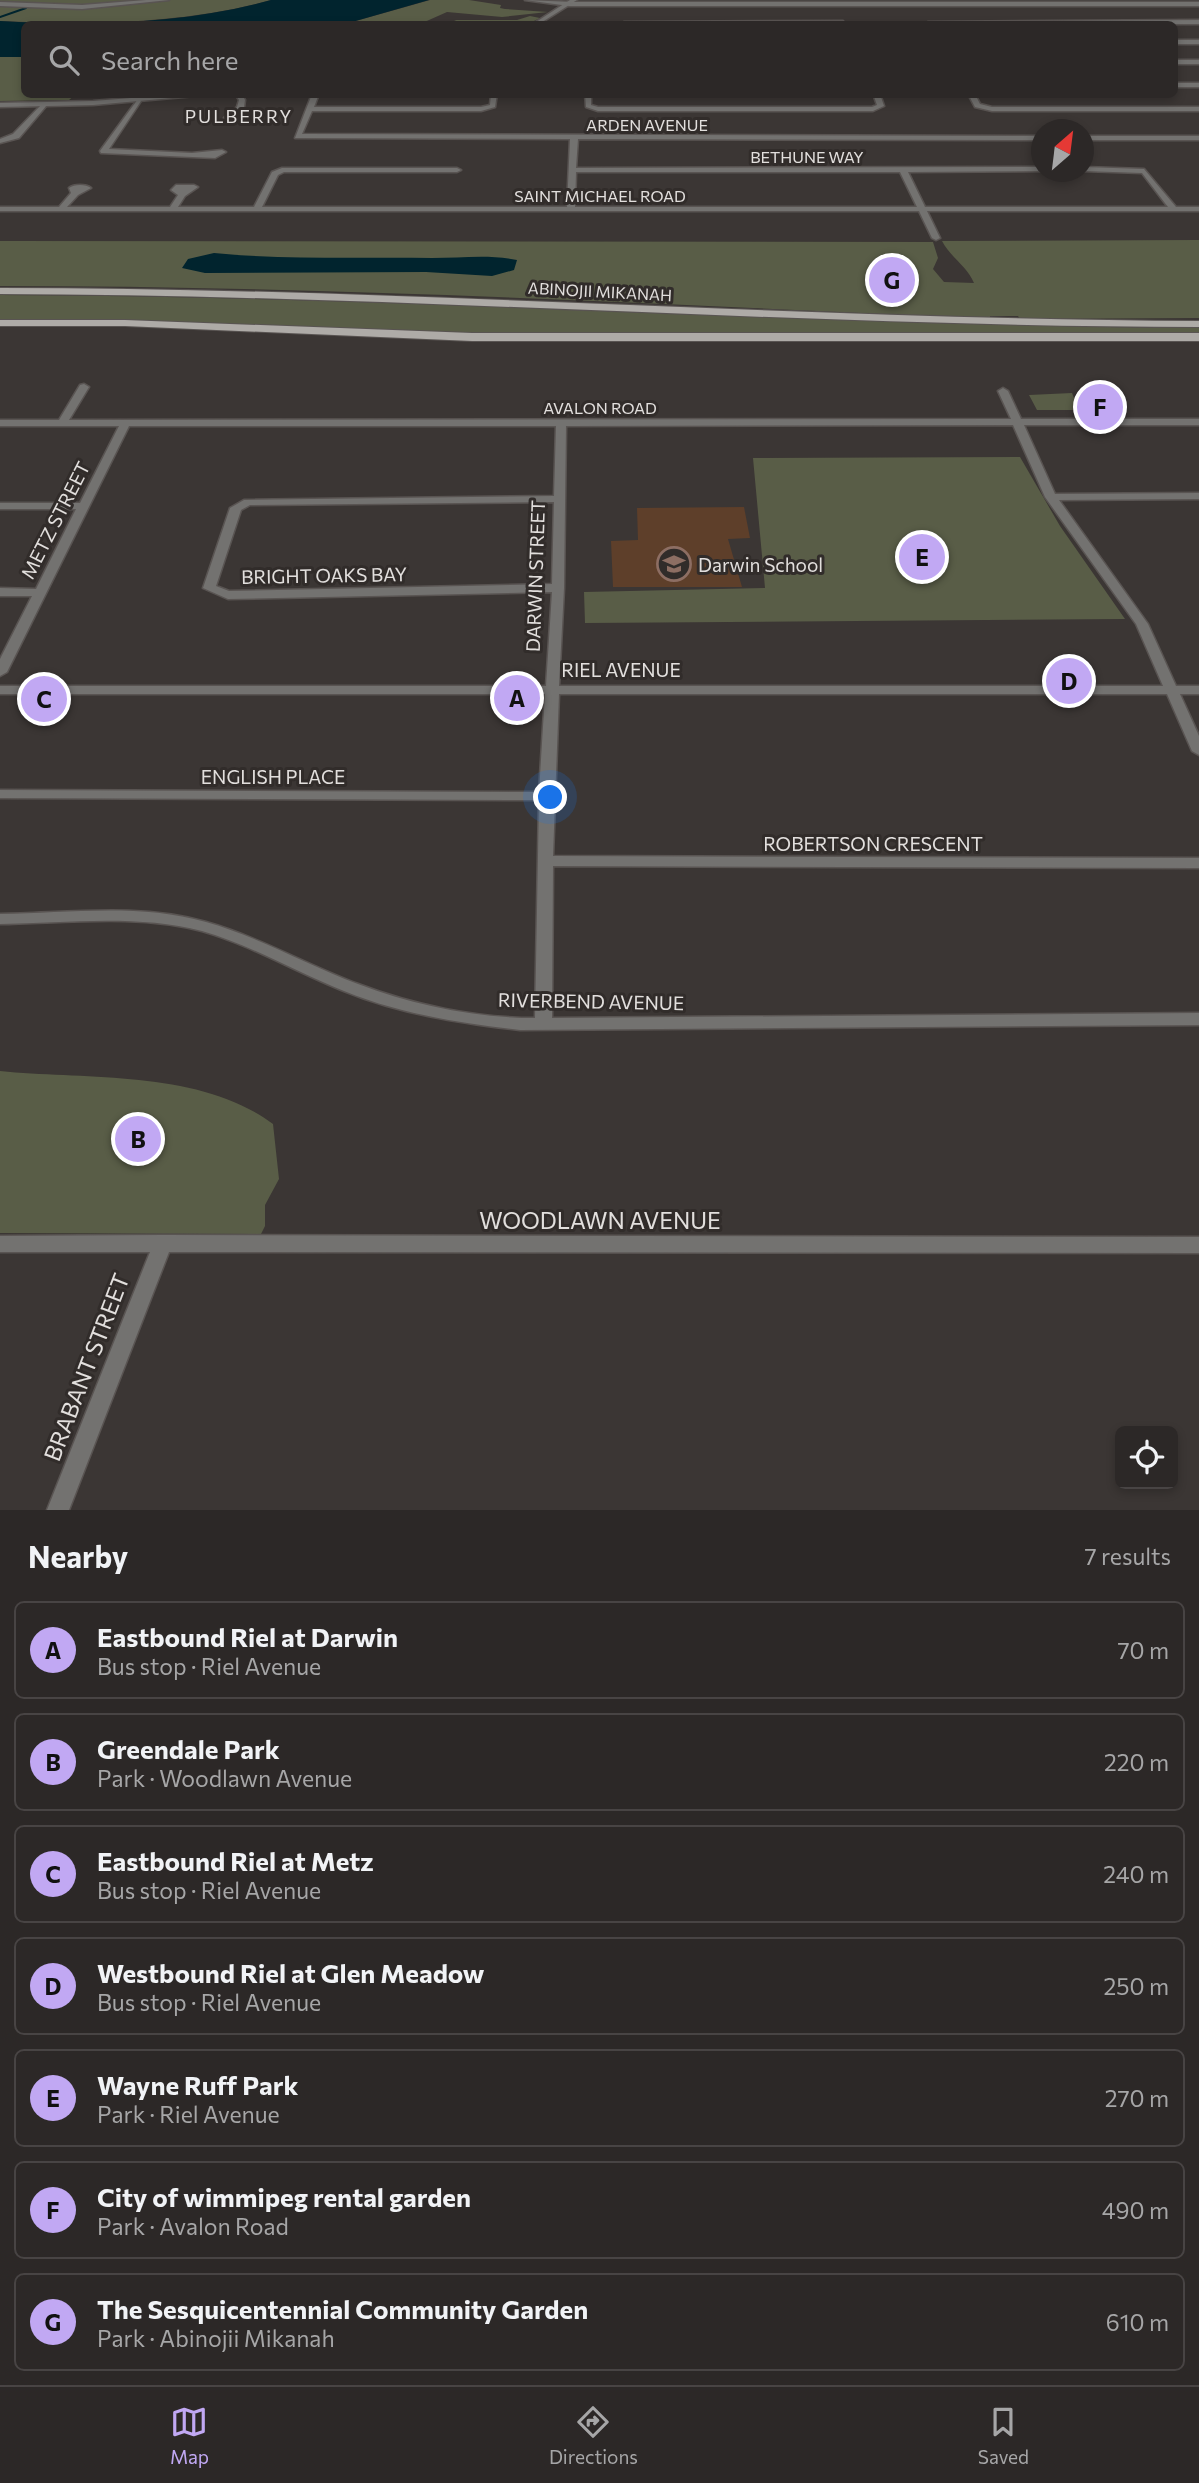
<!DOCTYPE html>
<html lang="en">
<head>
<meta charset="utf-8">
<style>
  body { margin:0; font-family:Commissioner,sans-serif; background:#383433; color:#f1f3f6 }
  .controls { position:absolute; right:21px; bottom:21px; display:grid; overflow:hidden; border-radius:10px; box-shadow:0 4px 10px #0003 }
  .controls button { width:63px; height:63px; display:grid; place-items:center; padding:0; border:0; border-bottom:2px solid #484444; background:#2c2827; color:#f1f3f6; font:35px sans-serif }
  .compass { position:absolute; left:1031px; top:119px; width:63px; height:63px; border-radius:50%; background:#2c2827; box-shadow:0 4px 10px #0003; rotate:28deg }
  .you { position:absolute; left:551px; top:798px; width:24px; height:24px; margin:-18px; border:5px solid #fff; border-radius:50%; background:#1a73e8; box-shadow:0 0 0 10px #1a73e833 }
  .badge { display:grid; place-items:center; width:46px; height:46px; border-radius:50%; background:#c1a8f3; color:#111; font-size:23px; font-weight:700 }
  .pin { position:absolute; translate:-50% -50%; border:4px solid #fff; box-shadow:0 2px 7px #0006 }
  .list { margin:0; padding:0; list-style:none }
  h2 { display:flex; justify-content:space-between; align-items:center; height:91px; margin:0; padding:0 28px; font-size:30px }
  h2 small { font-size:23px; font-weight:400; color:#a6a6a7 }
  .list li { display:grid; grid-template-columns:46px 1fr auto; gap:21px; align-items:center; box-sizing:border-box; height:98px; margin:0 14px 14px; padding:0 14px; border:2px solid #484444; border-radius:10px }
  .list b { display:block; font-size:26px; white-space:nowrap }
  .list p { margin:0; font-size:23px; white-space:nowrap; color:#a6a6a7 }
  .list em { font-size:23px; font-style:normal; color:#a6a6a7 }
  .icon { flex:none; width:38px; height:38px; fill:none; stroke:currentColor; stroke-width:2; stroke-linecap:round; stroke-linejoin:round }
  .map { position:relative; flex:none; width:1199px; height:1510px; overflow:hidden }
  .search { position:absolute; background:#2c2827; box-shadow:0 4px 10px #0003; left:21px; right:21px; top:21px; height:77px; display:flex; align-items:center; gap:18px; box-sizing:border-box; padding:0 24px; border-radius:10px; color:#a6a6a7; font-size:26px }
  .sheet { height:875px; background:#2c2827 }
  nav { display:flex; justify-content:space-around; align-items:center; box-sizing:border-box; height:98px; border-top:2px solid #484444; background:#2c2827; font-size:19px; color:#a6a6a7 }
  nav a { display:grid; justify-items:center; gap:4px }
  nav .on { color:#c1a8f3 }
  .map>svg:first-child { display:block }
  .green { fill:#595d47 }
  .water { fill:#01242e }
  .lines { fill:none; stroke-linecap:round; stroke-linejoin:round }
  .stream { stroke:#01242e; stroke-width:2 }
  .building { fill:#5e3f2a }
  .minor-casing { stroke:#595452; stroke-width:3 }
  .tertiary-casing { stroke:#595452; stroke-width:3 }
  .primary-casing { stroke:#595452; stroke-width:2 }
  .minor { fill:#737270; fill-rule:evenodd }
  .tertiary { fill:#737270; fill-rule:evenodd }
  .primary { fill:#aeaba7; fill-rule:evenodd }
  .labels { text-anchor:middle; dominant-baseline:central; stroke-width:6; stroke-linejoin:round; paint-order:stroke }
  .far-street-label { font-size:16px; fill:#e2dfdd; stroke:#312c2a }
  .far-neighbourhood-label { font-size:18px; letter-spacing:2px; fill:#e2dfdd; stroke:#312c2a }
  .street-label { font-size:19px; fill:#e2dfdd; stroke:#312c2a }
  .poi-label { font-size:19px; fill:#e2dfdd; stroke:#312c2a; text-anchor:start }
  .near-street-label { font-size:23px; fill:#e2dfdd; stroke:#312c2a }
</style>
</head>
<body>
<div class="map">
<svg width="1199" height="1510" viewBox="0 0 1199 1510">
  <rect width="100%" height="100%" fill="#3b3634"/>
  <g class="green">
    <path d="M0 0H271C184 24 90 25 0 21Z"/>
    <polygon points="430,0 469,0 501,5 500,8 505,9 548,12 502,17 447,12 420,24 345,24"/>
    <polygon points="530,16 540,18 528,24 458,24 461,23 454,20 517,20"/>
    <polygon points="0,57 24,57 24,94 75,95 69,100 0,101"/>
    <path d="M1199 240V318L1020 319 1018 316H990V319C660 304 330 286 0 286V241L933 242 938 258 933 269 944 282 974 283C967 266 951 258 942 241Z"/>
    <path d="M0 295C400 296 799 325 1199 328V332L473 335 0 321Z"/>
    <polygon points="1081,390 1109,391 1119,413 1088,413"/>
    <polygon points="1072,393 1079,410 1037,410 1029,395"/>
    <polygon points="1020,457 1060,526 1125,619 585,623 584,592 765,588 753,458"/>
    <path d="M0 1071C87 1080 199 1069 273 1124L279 1179 265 1205V1226L261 1234 0 1233Z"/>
  </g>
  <g class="water">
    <path d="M271 0H429L345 24H24V57H0V21C89 26 185 24 271 0Z"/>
    <path d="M214 253C286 260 360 257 432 258 462 258 488 254 517 260L514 270 492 276 426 272 205 273 182 268 188 259Z"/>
  </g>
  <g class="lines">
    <polyline class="stream" points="0,17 26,8"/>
  </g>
  <polygon class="building" points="744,507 750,538 728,539 742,587 613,587 611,541 638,540 637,508"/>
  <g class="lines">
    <g class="minor-casing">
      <g id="minor">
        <polygon points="146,0 169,0 82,9 0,6 0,2 82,5"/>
        <polygon points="525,0 573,2 1199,2 1199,6 569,6"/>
        <polygon points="1199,20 1199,24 925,24 928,22"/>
        <polygon points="843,21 845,24 621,24 624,22"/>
        <rect x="1174" y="40" width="25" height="4"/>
        <rect x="1174" y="60" width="25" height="4"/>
        <polygon points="235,94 242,94 245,100 244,107 239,114 243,120 240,122 224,120 224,118 237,107 239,100"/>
        <path d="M312 94H319L314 107H481L490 105 491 94H497L495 107 481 111H312L302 134 1042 136V140L578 139 576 168 1042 167V171L908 172 925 207H1168L1142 173 1084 171V167L1144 169 1176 207H1199V211H927L940 238 936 240 932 238 919 211H0V207H59L71 193 69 188C74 184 86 184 91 188L78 195 67 207H170L178 195 171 190 176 185H194L198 187 185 196 178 207H254L272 172 282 168H457L461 170 457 172H284L278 175 262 207H567L570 139 295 138ZM576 172H900L917 207H575Z"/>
        <polygon points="585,94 591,94 591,105 598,107 872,107 877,105 873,94 880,94 884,106 873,111 598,111 586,107"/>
        <polygon points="968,94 975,94 980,104 992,107 1199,107 1199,111 992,111 975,107"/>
        <polygon points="138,99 141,101 109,149 192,153 222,150 226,152 215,158 101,153 100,151"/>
        <polygon points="42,104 47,105 19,138 0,143 0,139 13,134"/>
        <rect x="1084" y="136" width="115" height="4"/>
        <path d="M84 384 89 387 69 420 1011 419 998 391 1003 388 1008 391 1021 419H1199V425H1024L1055 494 1199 493V499L1059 500 1148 624 1176 686H1199V694H1180L1199 736V755L1192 751 1167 694H559L553 856 1199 858V868L553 866 552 1018 1199 1013V1025L520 1030C460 1023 400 1014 344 991 296 972 251 945 202 931 137 914 66 923 0 924V914C68 913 140 903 206 922 259 937 307 965 358 984 413 1005 476 1018 535 1018L539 800 0 798V790L539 792 545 694H0V686H546L552 592 228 599 203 588 230 508 244 500 554 496 556 426H129L7 672 0 676V659L32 596H0V588L36 589 76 509H0V503H80L119 426H0V420H59L80 385ZM1013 425 1045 497 1136 624 1163 686H559L564 588 566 426ZM554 502 552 584 229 591 216 586 241 510 250 505Z"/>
        <polygon points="163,1235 1199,1237 1199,1253 169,1252 69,1510 47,1510 150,1252 0,1252 0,1236"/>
      </g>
    </g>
    <g class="tertiary-casing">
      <g id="tertiary">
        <polygon points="570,0 577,0 539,24 533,24"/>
        <rect x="1174" y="83" width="25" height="4"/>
        <polygon points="181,94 218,94 93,105 0,107 0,103 93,101"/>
      </g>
    </g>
    <g class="primary-casing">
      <g id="primary">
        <path d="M0 288C400 288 799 319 1199 321V327C799 326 400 295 0 294Z"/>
        <polygon points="0,320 125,320 472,333 1199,333 1199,341 472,341 125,326 0,326"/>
      </g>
    </g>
    <use href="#minor" class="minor"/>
    <use href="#tertiary" class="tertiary"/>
    <use href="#primary" class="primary"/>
  </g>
  <defs>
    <g id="school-ring" transform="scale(1.75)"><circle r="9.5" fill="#312c2a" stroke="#8d6e63" stroke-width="1.5"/><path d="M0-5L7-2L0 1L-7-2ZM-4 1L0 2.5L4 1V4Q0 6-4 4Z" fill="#8d6e63"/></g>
  </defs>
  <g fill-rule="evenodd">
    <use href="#school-ring" x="674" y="564"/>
  </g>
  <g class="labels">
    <g class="far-street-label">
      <text x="647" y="124">ARDEN AVENUE</text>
      <text x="807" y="156">BETHUNE WAY</text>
      <text x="600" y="195">SAINT MICHAEL ROAD</text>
      <text transform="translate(600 291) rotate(3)">ABINOJII MIKANAH</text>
      <text x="600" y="407">AVALON ROAD</text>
    </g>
    <g class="far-neighbourhood-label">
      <text x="239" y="116">PULBERRY</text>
    </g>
    <g class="street-label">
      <text transform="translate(55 520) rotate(-63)">METZ STREET</text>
      <text transform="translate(324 575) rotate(-1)">BRIGHT OAKS BAY</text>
      <text transform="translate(535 576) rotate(-88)">DARWIN STREET</text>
      <text x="621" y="669">RIEL AVENUE</text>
      <text x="273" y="776">ENGLISH PLACE</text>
      <text x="873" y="843">ROBERTSON CRESCENT</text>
      <text transform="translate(591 1001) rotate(1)">RIVERBEND AVENUE</text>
    </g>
    <g class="poi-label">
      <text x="698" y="564">Darwin School</text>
    </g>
    <g class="near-street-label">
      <text x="600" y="1220">WOODLAWN AVENUE</text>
      <text transform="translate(86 1367) rotate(-69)">BRABANT STREET</text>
    </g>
  </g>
</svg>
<div class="controls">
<button><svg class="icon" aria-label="locate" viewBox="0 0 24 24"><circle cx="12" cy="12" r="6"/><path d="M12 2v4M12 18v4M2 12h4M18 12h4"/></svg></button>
</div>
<svg class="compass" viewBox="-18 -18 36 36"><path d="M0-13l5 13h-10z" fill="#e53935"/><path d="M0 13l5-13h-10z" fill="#a6a6a7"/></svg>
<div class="you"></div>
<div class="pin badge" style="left:517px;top:698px">A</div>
<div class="pin badge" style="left:138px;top:1139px">B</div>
<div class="pin badge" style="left:44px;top:699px">C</div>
<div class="pin badge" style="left:1069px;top:681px">D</div>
<div class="pin badge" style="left:922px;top:557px">E</div>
<div class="pin badge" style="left:1100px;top:407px">F</div>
<div class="pin badge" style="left:892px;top:280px">G</div>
<div class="search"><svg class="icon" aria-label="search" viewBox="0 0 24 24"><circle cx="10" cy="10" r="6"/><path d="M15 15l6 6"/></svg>Search here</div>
</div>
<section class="sheet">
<h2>Nearby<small>7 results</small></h2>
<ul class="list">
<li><span class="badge">A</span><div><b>Eastbound Riel at Darwin</b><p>Bus stop · Riel Avenue</p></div><em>70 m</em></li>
<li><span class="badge">B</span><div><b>Greendale Park</b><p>Park · Woodlawn Avenue</p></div><em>220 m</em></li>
<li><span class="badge">C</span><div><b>Eastbound Riel at Metz</b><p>Bus stop · Riel Avenue</p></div><em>240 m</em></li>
<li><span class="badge">D</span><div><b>Westbound Riel at Glen Meadow</b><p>Bus stop · Riel Avenue</p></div><em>250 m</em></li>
<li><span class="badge">E</span><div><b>Wayne Ruff Park</b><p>Park · Riel Avenue</p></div><em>270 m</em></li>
<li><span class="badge">F</span><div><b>City of wimmipeg rental garden</b><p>Park · Avalon Road</p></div><em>490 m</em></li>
<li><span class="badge">G</span><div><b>The Sesquicentennial Community Garden</b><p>Park · Abinojii Mikanah</p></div><em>610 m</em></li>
</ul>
</section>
<nav>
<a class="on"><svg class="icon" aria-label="map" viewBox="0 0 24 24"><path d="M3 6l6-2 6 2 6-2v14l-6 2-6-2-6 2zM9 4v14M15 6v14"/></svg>Map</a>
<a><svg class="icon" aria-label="directions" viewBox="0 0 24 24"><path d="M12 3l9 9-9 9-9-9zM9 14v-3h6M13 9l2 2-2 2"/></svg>Directions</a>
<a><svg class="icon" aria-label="saved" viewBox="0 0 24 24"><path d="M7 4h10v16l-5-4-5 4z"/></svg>Saved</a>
</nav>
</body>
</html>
